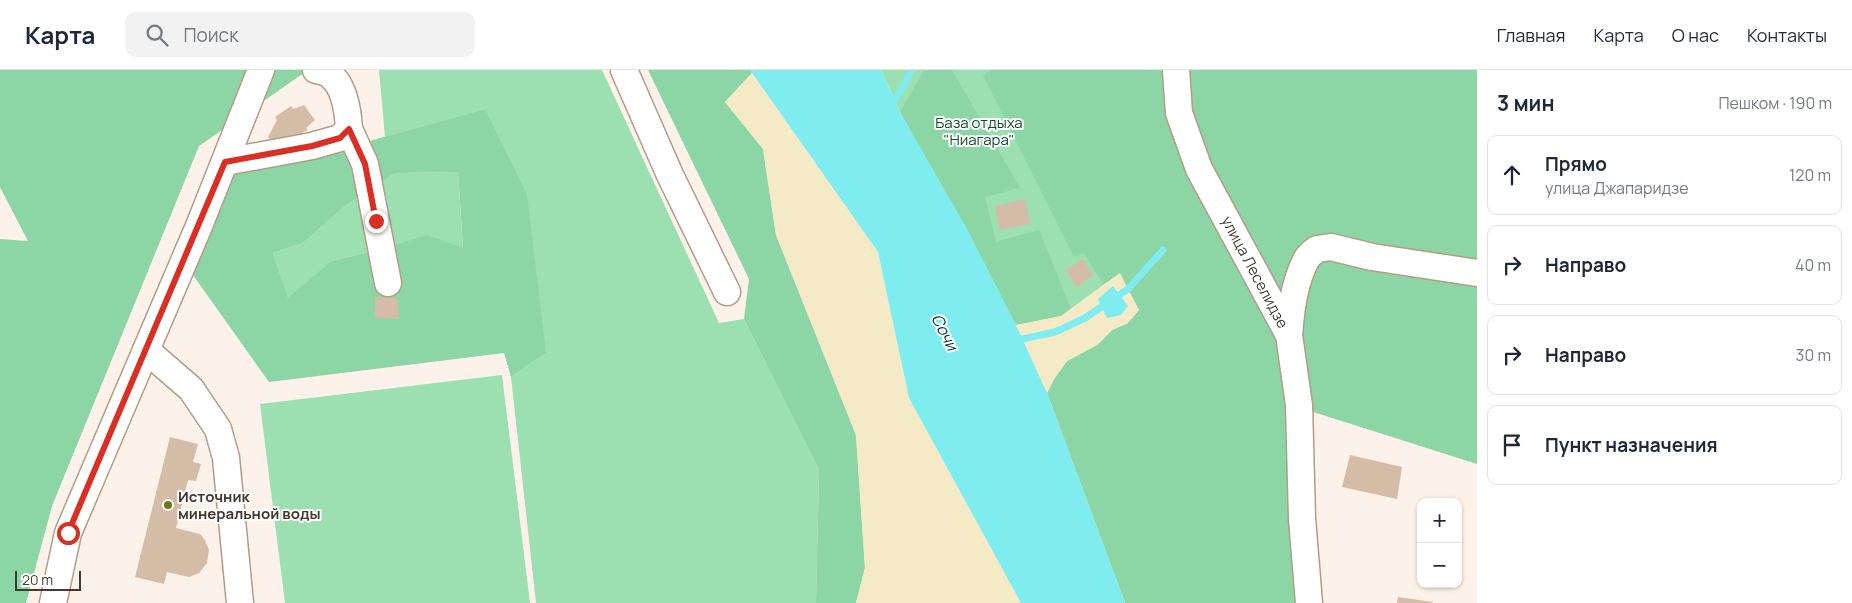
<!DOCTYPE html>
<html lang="ru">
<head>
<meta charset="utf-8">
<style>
  body { margin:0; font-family:Manrope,sans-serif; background:#f2f2f3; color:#1f2937 }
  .controls { position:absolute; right:15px; bottom:15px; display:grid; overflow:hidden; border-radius:10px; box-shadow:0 1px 4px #0004 }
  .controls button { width:45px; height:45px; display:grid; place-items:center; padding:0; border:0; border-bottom:1px solid #e0e1e3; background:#fff; color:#1f2937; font:25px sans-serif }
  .scale { position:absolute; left:15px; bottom:12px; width:66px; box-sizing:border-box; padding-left:5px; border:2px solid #433931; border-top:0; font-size:14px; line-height:18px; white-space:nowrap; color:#433931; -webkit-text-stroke:4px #fff; paint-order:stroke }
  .stop { position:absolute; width:15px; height:15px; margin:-11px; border:4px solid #d93025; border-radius:50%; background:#fff }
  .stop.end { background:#d93025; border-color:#fff; box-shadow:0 1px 5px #0008 }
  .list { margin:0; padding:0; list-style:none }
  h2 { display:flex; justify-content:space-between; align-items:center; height:65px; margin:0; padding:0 20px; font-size:21px }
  h2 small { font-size:16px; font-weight:400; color:#747a83 }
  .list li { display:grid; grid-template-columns:32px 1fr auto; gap:15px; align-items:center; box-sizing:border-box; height:80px; margin:0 10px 10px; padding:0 10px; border:1px solid #e0e1e3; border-radius:10px }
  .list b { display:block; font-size:19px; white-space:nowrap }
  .list p { margin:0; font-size:16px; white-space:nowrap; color:#747a83 }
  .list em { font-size:16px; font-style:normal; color:#747a83 }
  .icon { flex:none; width:28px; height:28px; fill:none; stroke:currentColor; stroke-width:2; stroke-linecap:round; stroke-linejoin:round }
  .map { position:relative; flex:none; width:1477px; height:533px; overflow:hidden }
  header { display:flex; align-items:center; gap:30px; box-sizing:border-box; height:70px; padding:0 25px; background:#fff; border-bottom:1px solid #e0e1e3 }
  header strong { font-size:24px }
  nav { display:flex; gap:28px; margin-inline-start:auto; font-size:18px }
  .search { width:350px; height:45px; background:#f2f2f3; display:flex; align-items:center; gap:12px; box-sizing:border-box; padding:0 18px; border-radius:10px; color:#747a83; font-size:19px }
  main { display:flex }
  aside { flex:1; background:#fff }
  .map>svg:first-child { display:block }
  .green { fill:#9cdfb1 }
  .forest { fill:#8cd5a4; fill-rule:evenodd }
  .sand { fill:#f4eac5 }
  .water { fill:#7fecf0 }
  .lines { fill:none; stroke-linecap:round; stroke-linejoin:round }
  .stream { stroke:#7fecf0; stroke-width:7 }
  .building { fill:#d5bca7 }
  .minor-casing { stroke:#b49c88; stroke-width:29 }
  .minor { stroke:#fff; stroke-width:26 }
  .route { stroke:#d93025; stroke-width:6 }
  .poi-dot { fill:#6c751f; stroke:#fff; stroke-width:2 }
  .labels { text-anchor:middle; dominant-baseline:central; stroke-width:4; stroke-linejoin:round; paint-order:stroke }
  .park-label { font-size:15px; fill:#12492a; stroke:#fff }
  .street-label { font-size:15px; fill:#433931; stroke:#fff }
  .poi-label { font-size:15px; font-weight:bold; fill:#433931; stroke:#fff; text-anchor:start }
  .water-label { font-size:16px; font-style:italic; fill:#003739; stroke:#fff }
</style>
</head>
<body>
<header>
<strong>Карта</strong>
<div class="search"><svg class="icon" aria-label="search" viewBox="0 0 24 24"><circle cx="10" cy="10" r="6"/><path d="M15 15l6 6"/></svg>Поиск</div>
<nav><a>Главная</a><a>Карта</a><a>О нас</a><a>Контакты</a></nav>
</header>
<main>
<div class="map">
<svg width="1477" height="533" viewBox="0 0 1477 533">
  <rect width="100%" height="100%" fill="#fcf2e9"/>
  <g class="green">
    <polygon points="379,0 602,0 719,253 744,249 819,400 816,533 536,533 511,307 546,283 485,39 385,67"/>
    <polygon points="881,0 1016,0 1120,203 1061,246 1016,255 900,42"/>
    <polygon points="458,102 463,179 383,179 331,191 288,229 273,183 303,173 345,136 395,103"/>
    <polygon points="502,305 530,533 285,533 260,334"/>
  </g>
  <g class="forest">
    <polygon points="0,0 308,0 199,76 52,436 26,533 0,533 0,169 28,171 0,117"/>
    <polygon points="648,0 750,0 752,3 725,32 763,79 776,165 856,365 865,498 856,533 816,533 819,400 744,249 749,209"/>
    <polygon points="924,0 952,0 1020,118 985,127 996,172 1039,160 1071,239 1061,246 1016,255 967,159 900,42"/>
    <polygon points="992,0 1477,0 1477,394 1307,340 1319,533 1125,533 1047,323 1054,309 1067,291 1097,275 1112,260 1128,253 1120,204 1103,214 1084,183 1074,187 983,5"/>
    <path d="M485 39 527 125 546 283 511 307 504 283 269 312 193 205 233 100 355 75ZM458 102 463 178 427 165 383 179 331 191 288 228 273 183 303 173 345 136 395 103Z"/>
  </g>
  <g class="sand">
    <polygon points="752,3 878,182 909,328 1021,533 856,533 865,498 856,365 776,165 763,79 725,32"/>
    <polygon points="1120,203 1139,240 1128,253 1112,260 1097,275 1067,291 1054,309 1047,323 1016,255 1061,246"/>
  </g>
  <g class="water">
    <polygon points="750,0 881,0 900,42 967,159 1016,255 1047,323 1125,533 1021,533 909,328 878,182"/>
    <polygon points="1113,216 1128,236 1121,245 1107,248 1098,229"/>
  </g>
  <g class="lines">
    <g class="stream">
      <polyline points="895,30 912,0"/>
      <polyline points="1013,271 1055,262 1085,248 1128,219 1163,180"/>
    </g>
  </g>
  <g class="building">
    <polygon points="304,35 315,50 306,58 308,60 287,70 279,77 268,67 277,50 275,47 291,36 293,39"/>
    <polygon points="1025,129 1030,154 1000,160 995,136"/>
    <polygon points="1083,189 1093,206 1076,217 1066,200"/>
    <polygon points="375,227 397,228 399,249 375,248"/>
    <polygon points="170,367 198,374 193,392 201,394 196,411 188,410 176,458 200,464 205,470 209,480 207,493 199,503 189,507 167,502 164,514 135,507"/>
    <polygon points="1350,385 1402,397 1397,429 1342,417"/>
    <polygon points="1398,527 1433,532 1432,533 1397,533"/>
  </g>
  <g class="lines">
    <g class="minor-casing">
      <g id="minor">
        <polyline points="624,0 670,105 727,222"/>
        <polyline points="1176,0 1179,43 1199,99 1289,265 1299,335 1302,448 1309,533"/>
        <polyline points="349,59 365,94 388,213"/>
        <path d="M225 92 312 76 340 68 349 59C348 42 345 17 331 6 328 2 321 1 316 0"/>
        <path d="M1289 265C1291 240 1294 213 1306 190 1308 186 1313 182 1317 179L1331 177 1372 187 1477 203"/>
        <polyline points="146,280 191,319 218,359 226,388 240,533"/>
        <polyline points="53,533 68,463 199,156 261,0"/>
      </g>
    </g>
    <use href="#minor" class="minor"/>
  </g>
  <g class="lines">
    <polyline class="route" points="68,463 225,92 312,76 340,68 349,59 365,94 376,151"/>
  </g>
  <circle class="poi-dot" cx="168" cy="435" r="5"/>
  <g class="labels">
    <g class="park-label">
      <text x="979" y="52">База отдыха<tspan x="979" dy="17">"Ниагара"</tspan></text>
    </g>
    <g class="street-label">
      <text transform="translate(1255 202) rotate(62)">улица Леселидзе</text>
    </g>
    <g class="poi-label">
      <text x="178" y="426">Источник<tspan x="178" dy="17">минеральной воды</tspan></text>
    </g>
    <g class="water-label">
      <text transform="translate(945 262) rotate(63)">Сочи</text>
    </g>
  </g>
</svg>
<div class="controls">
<button>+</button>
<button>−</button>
</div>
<div class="scale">20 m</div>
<div class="stop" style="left:68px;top:463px"></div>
<div class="stop end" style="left:376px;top:151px"></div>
</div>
<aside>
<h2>3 мин<small>Пешком · 190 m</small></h2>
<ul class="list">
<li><svg class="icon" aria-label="ahead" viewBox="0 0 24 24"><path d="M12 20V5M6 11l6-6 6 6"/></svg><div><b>Прямо</b><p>улица Джапаридзе</p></div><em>120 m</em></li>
<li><svg class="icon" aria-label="right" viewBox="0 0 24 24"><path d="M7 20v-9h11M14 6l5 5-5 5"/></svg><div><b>Направо</b></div><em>40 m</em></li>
<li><svg class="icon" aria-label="right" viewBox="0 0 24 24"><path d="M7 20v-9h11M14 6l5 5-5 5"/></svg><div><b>Направо</b></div><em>30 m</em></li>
<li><svg class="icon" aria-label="arrive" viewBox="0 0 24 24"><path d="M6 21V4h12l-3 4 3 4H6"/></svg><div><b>Пункт назначения</b></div></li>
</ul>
</aside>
</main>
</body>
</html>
